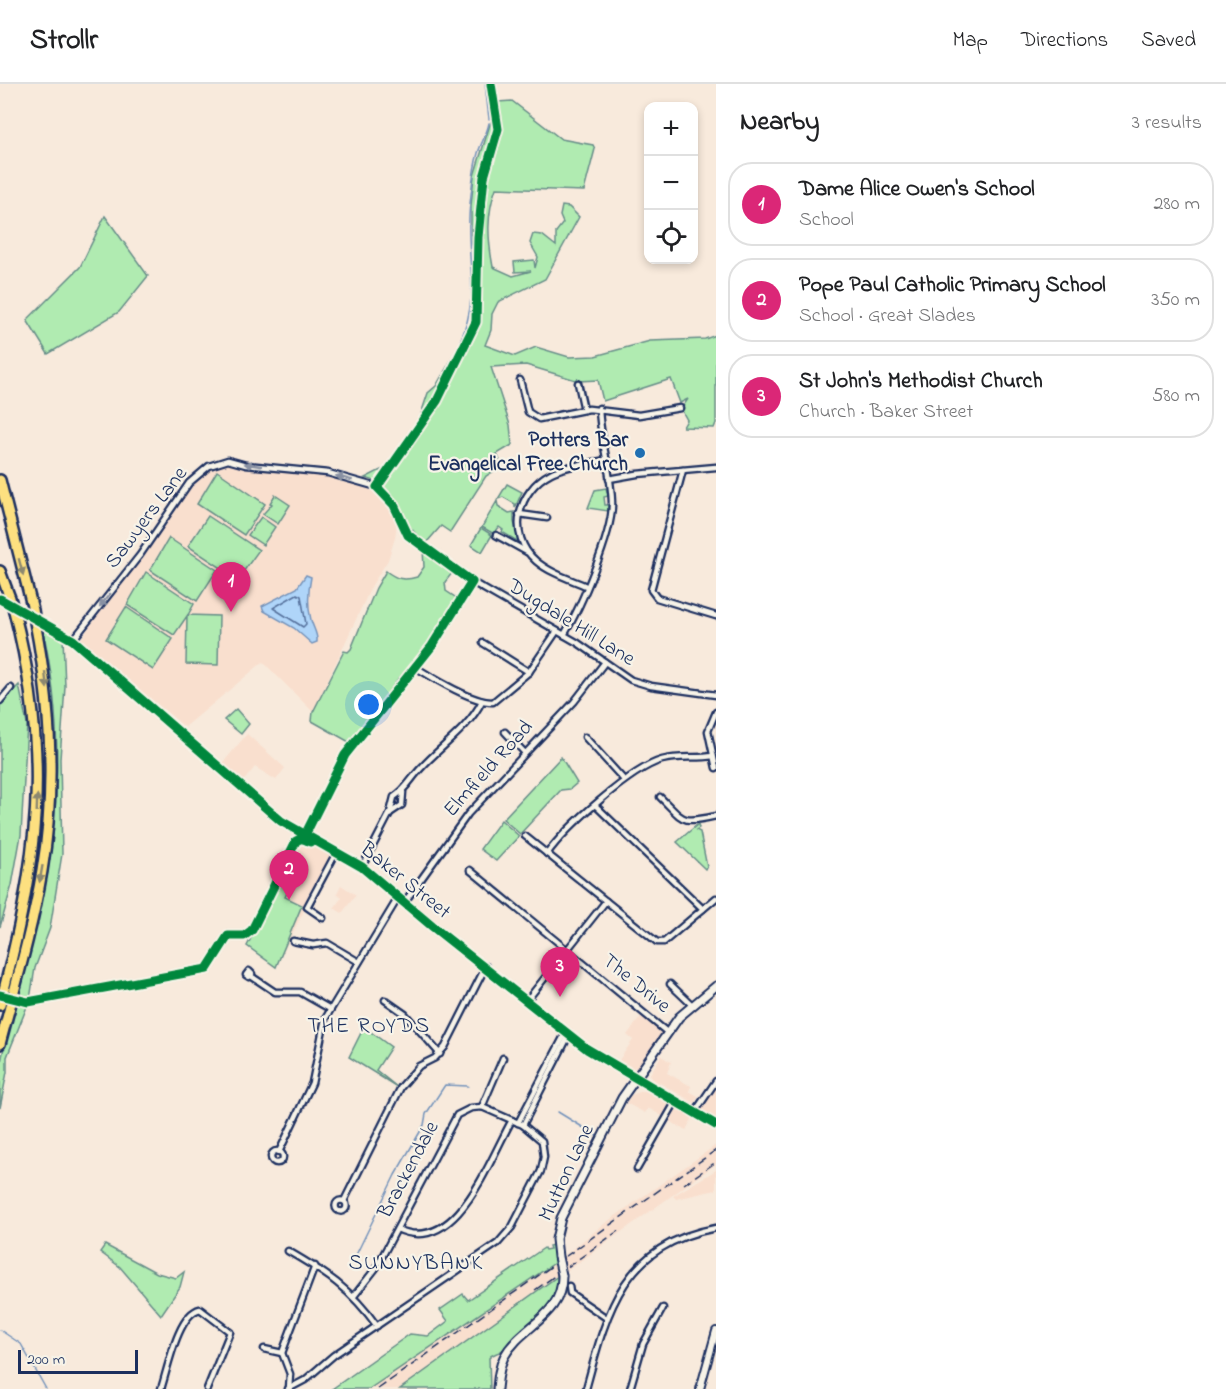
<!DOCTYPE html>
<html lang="en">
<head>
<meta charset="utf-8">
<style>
  body { margin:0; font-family:"Indie Flower",sans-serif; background:#f2f2f2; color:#202124 }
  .controls { position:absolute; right:18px; top:18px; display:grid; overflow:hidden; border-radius:12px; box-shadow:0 3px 9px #0003 }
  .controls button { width:54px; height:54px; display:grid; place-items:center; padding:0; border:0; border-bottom:2px solid #e0e0e0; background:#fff; color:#202124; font:30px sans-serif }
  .scale { position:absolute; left:18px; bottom:15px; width:120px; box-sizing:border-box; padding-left:6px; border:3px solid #1b2f5e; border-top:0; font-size:16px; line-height:21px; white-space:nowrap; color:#1b2f5e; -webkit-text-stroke:4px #f7f3e8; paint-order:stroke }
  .you { position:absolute; left:369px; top:621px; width:21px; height:21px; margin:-15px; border:4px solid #fff; border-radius:50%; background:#1a73e8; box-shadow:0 0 0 9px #1a73e833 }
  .badge { display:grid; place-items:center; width:39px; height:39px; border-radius:50%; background:#db2777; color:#fff; font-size:20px; font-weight:700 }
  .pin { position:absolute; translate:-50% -50px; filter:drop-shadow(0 2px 3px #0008) }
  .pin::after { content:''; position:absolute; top:32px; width:21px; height:18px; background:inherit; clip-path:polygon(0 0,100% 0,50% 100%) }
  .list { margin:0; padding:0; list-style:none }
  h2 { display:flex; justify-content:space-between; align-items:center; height:78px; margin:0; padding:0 24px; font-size:26px }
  h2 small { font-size:20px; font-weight:400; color:#757577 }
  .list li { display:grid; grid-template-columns:39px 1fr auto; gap:18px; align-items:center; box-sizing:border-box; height:84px; margin:0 12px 12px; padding:0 12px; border:2px solid #e0e0e0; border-radius:24px }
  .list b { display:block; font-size:22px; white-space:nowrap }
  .list p { margin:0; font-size:20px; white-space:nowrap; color:#757577 }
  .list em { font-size:20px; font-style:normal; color:#757577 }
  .icon { flex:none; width:33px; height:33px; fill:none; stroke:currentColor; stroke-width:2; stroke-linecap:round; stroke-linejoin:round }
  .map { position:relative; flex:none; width:716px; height:1305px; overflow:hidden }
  header { display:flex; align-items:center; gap:36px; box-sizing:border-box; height:84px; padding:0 30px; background:#fff; border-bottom:2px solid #e0e0e0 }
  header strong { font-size:28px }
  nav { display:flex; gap:33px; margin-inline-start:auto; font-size:21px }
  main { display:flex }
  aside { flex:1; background:#fff }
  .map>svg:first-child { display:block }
  .built { fill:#f9dfce }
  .green { fill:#b0ebb1; stroke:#668d88; stroke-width:1.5 }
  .water { fill:#afd5f9; stroke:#7493bb; stroke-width:1.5 }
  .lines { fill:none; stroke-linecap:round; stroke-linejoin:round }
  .shore { stroke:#56719c; stroke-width:1.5 }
  .stream { stroke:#7493bb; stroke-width:1.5 }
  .tertiary-tunnel { stroke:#ccc5c3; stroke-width:6; stroke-dasharray:6 3; stroke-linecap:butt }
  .minor-casing { stroke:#1b2f5e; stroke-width:9 }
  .tertiary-casing { stroke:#1b2f5e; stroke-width:10 }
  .secondary-casing { stroke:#1b2f5e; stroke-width:11 }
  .motorway-casing { stroke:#1b2f5e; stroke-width:14 }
  .minor { stroke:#f7f3e8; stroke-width:4.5 }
  .tertiary { stroke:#f7f3e8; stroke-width:6 }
  .secondary { stroke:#f7f3e8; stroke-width:7 }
  .motorway { stroke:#fde080; stroke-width:9 }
  .rail { stroke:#1b2f5e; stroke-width:1.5; stroke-dasharray:9 4.5; stroke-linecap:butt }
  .secondary-bridge-casing { stroke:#1b2f5e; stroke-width:11; stroke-linecap:butt }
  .motorway-bridge-casing { stroke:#1b2f5e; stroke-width:14; stroke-linecap:butt }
  .secondary-bridge { stroke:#f7f3e8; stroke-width:7 }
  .motorway-bridge { stroke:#fde080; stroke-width:9 }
  .cycleway-casing { stroke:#f7f3e8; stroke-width:13 }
  .cycleway { stroke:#00873e; stroke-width:9 }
  .oneway { fill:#8991a3 }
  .oneway2 { fill:#8c886f }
  .poi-dot { fill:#1f6fb2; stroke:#f7f3e8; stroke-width:2 }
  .labels { text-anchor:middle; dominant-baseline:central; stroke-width:4.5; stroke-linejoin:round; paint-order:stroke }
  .poi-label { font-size:21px; font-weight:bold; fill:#1b2f5e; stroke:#f7f3e8; text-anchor:end }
  .street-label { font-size:21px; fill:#1b2f5e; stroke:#f7f3e8 }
  .neighbourhood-label { font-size:22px; letter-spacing:1.5px; fill:#1b2f5e; stroke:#f7f3e8 }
</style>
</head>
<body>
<header>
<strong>Strollr</strong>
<nav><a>Map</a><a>Directions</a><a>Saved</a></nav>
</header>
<main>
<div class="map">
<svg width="716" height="1305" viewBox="0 0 716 1305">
  <rect width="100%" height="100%" fill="#f8eadc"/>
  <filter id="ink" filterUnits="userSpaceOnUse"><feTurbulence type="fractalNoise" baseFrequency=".0167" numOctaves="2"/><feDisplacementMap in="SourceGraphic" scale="12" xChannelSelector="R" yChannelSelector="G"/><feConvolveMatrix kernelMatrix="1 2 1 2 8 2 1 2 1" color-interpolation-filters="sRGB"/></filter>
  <g filter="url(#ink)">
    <g class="built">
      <polygon points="223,380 319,391 366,402 382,412 397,438 395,454 388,476 372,501 313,628 263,578 185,643 80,556 196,396 209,385"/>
      <polygon points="247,650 285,684 276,696 255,683 242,699 221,681"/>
      <polygon points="302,756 310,756 332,770 276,883 247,862"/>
      <polygon points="341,801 356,811 342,829 334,824 342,813 337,809"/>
      <polygon points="643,930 663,950 640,983 634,984 619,976 633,956 627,951"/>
      <polygon points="661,972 671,978 667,989 691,1002 689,1007 698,1012 695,1019 651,994 650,990"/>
      <polygon points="716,1003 716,1035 715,1036 700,1027"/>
      <polygon points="646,1006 671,1021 664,1033 648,1024 645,1029 626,1019 631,1011"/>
      <polygon points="676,1023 693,1033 686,1046 669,1037"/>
      <polygon points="716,1061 716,1080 483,1247 400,1305 369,1305 556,1178 604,1140"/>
      <polygon points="716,1086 716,1106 676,1115 673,1112"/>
    </g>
    <g class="green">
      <path d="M488 0H492L497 18 512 17 561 55 593 61 595 65 584 107 496 104C486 131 488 156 493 183L513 192 531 187 515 188 514 178 534 176 535 184 538 173 530 159 533 150 542 151 556 162V148L563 139 560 132 562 122 569 123 579 133 545 195 498 218 492 230 491 246 485 261 515 272 536 263 569 273 595 272 650 257 705 255 716 251V339L714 344 683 343 687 336 681 325 688 315 680 319 671 295 603 317 598 296 579 297 526 281 491 283 510 341 512 361 497 370 502 382 486 392 450 448 441 442 427 458C395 440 403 402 365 394L383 385 398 368 419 336 428 309 436 302 472 239 476 185 471 155V122L474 92 492 34Z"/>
      <polygon points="105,132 148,192 119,228 48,270 27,236 80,183"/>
      <polygon points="217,387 265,420 244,451 197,420"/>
      <polygon points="507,400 522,408 515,424 515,420 503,413 498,415"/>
      <polygon points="606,404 608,412 604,413 605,421 608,421 608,427 588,424 595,406"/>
      <polygon points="275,411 290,421 278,440 263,430 272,420 270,419"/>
      <polygon points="497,417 498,422 509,429 514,428 514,438 521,463 518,461 519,458 502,448 503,446 499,443 494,450 482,443"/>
      <polygon points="208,432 259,466 238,495 188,462"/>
      <polygon points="261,433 275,443 263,461 248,451"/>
      <polygon points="481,444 492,451 482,468 471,461"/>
      <polygon points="169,454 217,486 197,517 150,486"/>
      <path d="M423 466 453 488 445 498 446 507 458 515 425 568 398 595 351 659 312 637 313 628 344 567 348 568 351 565 376 504 386 487C396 495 404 497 417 493L424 483Z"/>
      <polygon points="146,488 194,520 188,531 219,532 218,581 186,580 187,532 174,551 127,521"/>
      <polygon points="126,523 173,555 153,586 106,555"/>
      <path d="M42 542 63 554 65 602 60 675 62 770 50 844 35 884 30 915 7 973V988L0 1024C0 1011 0 996 0 983 10 929 28 876 41 823 61 732 63 633 42 542Z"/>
      <polygon points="19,601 27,640 21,751 12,801 0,843 0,620"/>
      <polygon points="236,625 249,640 241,650 224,636"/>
      <polygon points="561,673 577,699 570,705 561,706 520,750 503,735"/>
      <polygon points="501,736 519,752 496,777 480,765"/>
      <polygon points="698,740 699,744 696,746 700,748 707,783 705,785 677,758"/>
      <polygon points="285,789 290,791 293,798 285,813 302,821 276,883 247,862"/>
      <polygon points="364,943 391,963 376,986 397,1003 349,973"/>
      <polygon points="105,1161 157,1189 176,1194 184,1188 180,1203 161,1231 120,1183 100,1168"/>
      <polygon points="553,1161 556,1178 369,1305 332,1305 410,1250 428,1252 448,1237 440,1226 463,1210 468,1216 544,1164 545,1166 550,1165 549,1162"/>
      <path d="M558 1192C562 1217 521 1253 501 1267 497 1270 493 1269 489 1274L490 1305H400Z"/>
    </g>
    <path class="water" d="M306 491 311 493C308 508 307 521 311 536 313 544 318 550 317 558L312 560 294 544 264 527 262 522 297 504Z"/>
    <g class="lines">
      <polygon class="shore" points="297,510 301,512 306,540 303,543 273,524"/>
      <g class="stream">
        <polyline points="485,0 489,35"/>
        <path d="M460 257C482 211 464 167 470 120 472 103 473 85 478 69 481 59 487 50 489 39"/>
        <polyline points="558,1028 597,1052"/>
        <polyline points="355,1173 395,1091 424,1041 426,1030 445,1001 468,1002"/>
        <polyline points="0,1246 21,1260 46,1305"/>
      </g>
      <polyline class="tertiary-tunnel" points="11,521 37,535"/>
      <g class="minor-casing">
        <g id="minor">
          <polyline points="520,296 528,328 539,335 589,325 639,331 680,324"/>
          <polyline points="578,299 584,326"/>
          <polyline points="683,386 651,506 657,514 716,532"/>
          <polyline points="609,395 637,390 716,383"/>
          <polyline points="519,430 547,434"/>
          <polyline points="496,451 527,468"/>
          <path d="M586 502C570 495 550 489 536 477 506 451 518 406 551 389 566 381 588 380 605 376"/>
          <path d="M564 551C580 524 612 451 612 421 612 389 600 357 599 324"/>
          <polyline points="73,556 140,471 189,399 209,382 228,376 246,381 328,389 377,403 394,421 408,451 472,498 578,559 631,596 651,602 716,611"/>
          <polyline points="483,559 529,588"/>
          <path d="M415 583C433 594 473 619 493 618L529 588 557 547"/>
          <polyline points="0,617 11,604"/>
          <polyline points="716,628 708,647 716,684"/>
          <polyline points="505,648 524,668"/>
          <polyline points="585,653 624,696"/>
          <path d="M660 713C685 737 680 740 716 732"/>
          <polyline points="596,722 703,825"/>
          <polyline points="390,729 402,721 403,708"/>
          <polyline points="305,751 345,671 432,562 472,498"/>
          <polyline points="525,752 657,858 664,858 716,814"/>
          <path d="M547 770C565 744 632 684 662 676 680 671 696 675 713 672"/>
          <path d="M362 783 390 729 394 713C407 705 411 694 422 683 442 661 469 644 482 617"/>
          <polyline points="470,786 668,949"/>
          <polyline points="404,819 468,730 574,618 605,578"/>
          <polyline points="323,834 307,823 337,767"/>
          <polyline points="293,857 313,861 327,859 359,878"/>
          <polygon points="249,887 252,890 249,893 246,891"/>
          <polyline points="251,892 275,908 300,908 330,925"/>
          <polyline points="670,900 692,921"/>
          <polyline points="528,915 606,817"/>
          <polyline points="385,916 405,930 440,970"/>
          <polyline points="482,1023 503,974"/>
          <polyline points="695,1028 716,997"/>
          <polyline points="518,1039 566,948"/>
          <polyline points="523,1041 569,951"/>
          <circle cx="277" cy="1073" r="6"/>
          <polyline points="279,1068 312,999 325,935 398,814"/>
          <polyline points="637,1085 676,1017"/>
          <circle cx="341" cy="1122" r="5.5"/>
          <polyline points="344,1117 401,1003 419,982 435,974 445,963 486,882"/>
          <path d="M397 1145C457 1173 489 1076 512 1036"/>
          <path d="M288 1167C326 1189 351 1205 377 1242"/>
          <polyline points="569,1202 570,1209 605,1233"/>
          <polyline points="264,1265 282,1269"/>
          <path d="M161 1305C168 1284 178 1230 200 1225L230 1248 207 1305"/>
          <polyline points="288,1305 305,1296 334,1271 498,1159 512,1143 541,1087 544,1073 542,1057 523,1041 482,1023 471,1024 457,1031 376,1184 354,1212"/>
          <polyline points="289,1305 290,1290 282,1269 315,1182"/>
          <path d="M586 1305C607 1226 623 1161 716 1144"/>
          <polyline points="630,1305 643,1260 663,1224"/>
        </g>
      </g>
      <g class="tertiary-casing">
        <g id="tertiary">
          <polyline points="0,515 5,518"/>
          <polyline points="40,537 73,556 281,737 362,783 433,843 587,965 716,1041"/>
          <polyline points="700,1305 716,1247"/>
        </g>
      </g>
      <g class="secondary-casing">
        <g id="secondary">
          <polyline points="558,1173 556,1155 561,1134 622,1014 679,933 716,902"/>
          <path d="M497 1305C498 1294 499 1283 504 1273 521 1241 563 1233 562 1191"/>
        </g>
      </g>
      <g class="motorway-casing">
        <g id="motorway">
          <polyline points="0,396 33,526"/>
          <polyline points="0,487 10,514"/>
          <path d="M0 921C38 776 52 675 14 527"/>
          <path d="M0 960C15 903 32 846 42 787 56 704 51 621 35 538"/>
        </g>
      </g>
      <use href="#minor" class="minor"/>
      <use href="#tertiary" class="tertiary"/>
      <use href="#secondary" class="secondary"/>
      <use href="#motorway" class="motorway"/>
      <g class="rail">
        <polyline points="684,1100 716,1078"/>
        <polyline points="535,1206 618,1147"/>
        <polyline points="378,1305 716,1066"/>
      </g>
      <g class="secondary-bridge-casing">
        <polyline id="secondary-bridge" points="558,1173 562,1191"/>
      </g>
      <g class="motorway-bridge-casing">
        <g id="motorway-bridge">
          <polyline points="10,514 14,527"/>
          <polyline points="33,526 35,538"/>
        </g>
      </g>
      <use href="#secondary-bridge" class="secondary-bridge"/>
      <use href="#motorway-bridge" class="motorway-bridge"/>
      <g class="cycleway-casing">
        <g id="cycleway">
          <polyline points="0,515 73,556 281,737 362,783 433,843 587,965 716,1041"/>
          <polyline points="303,755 345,671 432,562 472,498 408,451 394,421 377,403 437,317 476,238 478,153 484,93 498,45 491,0"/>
          <polyline points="0,911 28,918 207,885 228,852 244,852 252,846 296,757 302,754 310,758"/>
        </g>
      </g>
      <use href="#cycleway" class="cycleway"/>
    </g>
    <defs><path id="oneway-solid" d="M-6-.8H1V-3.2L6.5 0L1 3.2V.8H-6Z" transform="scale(1.5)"/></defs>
    <g class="oneway">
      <use href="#oneway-solid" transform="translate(253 381) rotate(-172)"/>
      <use href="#oneway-solid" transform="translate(344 394) rotate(-165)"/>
      <use href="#oneway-solid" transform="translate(105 516) rotate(129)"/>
    </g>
    <g class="oneway2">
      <use href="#oneway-solid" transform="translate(21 483) rotate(75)"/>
      <use href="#oneway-solid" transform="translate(46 596) rotate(83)"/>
      <use href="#oneway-solid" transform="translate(37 719) rotate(-88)"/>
      <use href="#oneway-solid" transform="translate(41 790) rotate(100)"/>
    </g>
  </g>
  <circle class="poi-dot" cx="640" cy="369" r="6"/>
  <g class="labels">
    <g class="poi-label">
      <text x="628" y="357">Potters Bar<tspan x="628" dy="24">Evangelical Free Church</tspan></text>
    </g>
    <g class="street-label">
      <text transform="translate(147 434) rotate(-53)">Sawyers Lane</text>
      <text transform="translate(571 539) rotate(32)">Dugdale Hill Lane</text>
      <text transform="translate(489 685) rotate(-48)">Elmfield Road</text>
      <text transform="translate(405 797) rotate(39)">Baker Street</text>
      <text transform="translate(636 900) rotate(39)">The Drive</text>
      <text transform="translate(409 1086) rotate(-62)">Brackendale</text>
      <text transform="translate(567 1089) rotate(-65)">Mutton Lane</text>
    </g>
    <g class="neighbourhood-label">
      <text x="369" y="943">THE ROYDS</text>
      <text x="416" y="1180">SUNNYBANK</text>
    </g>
  </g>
</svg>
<div class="controls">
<button>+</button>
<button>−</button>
<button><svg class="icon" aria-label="locate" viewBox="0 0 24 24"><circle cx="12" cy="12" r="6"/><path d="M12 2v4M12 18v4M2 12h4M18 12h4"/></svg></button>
</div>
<div class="scale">200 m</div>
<div class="you"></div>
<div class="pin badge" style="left:231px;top:528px">1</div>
<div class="pin badge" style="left:289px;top:816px">2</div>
<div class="pin badge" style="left:560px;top:913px">3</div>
</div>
<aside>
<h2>Nearby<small>3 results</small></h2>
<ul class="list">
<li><span class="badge">1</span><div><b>Dame Alice Owen's School</b><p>School</p></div><em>280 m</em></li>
<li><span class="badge">2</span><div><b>Pope Paul Catholic Primary School</b><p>School · Great Slades</p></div><em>350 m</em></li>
<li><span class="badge">3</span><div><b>St John's Methodist Church</b><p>Church · Baker Street</p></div><em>580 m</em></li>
</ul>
</aside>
</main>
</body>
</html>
